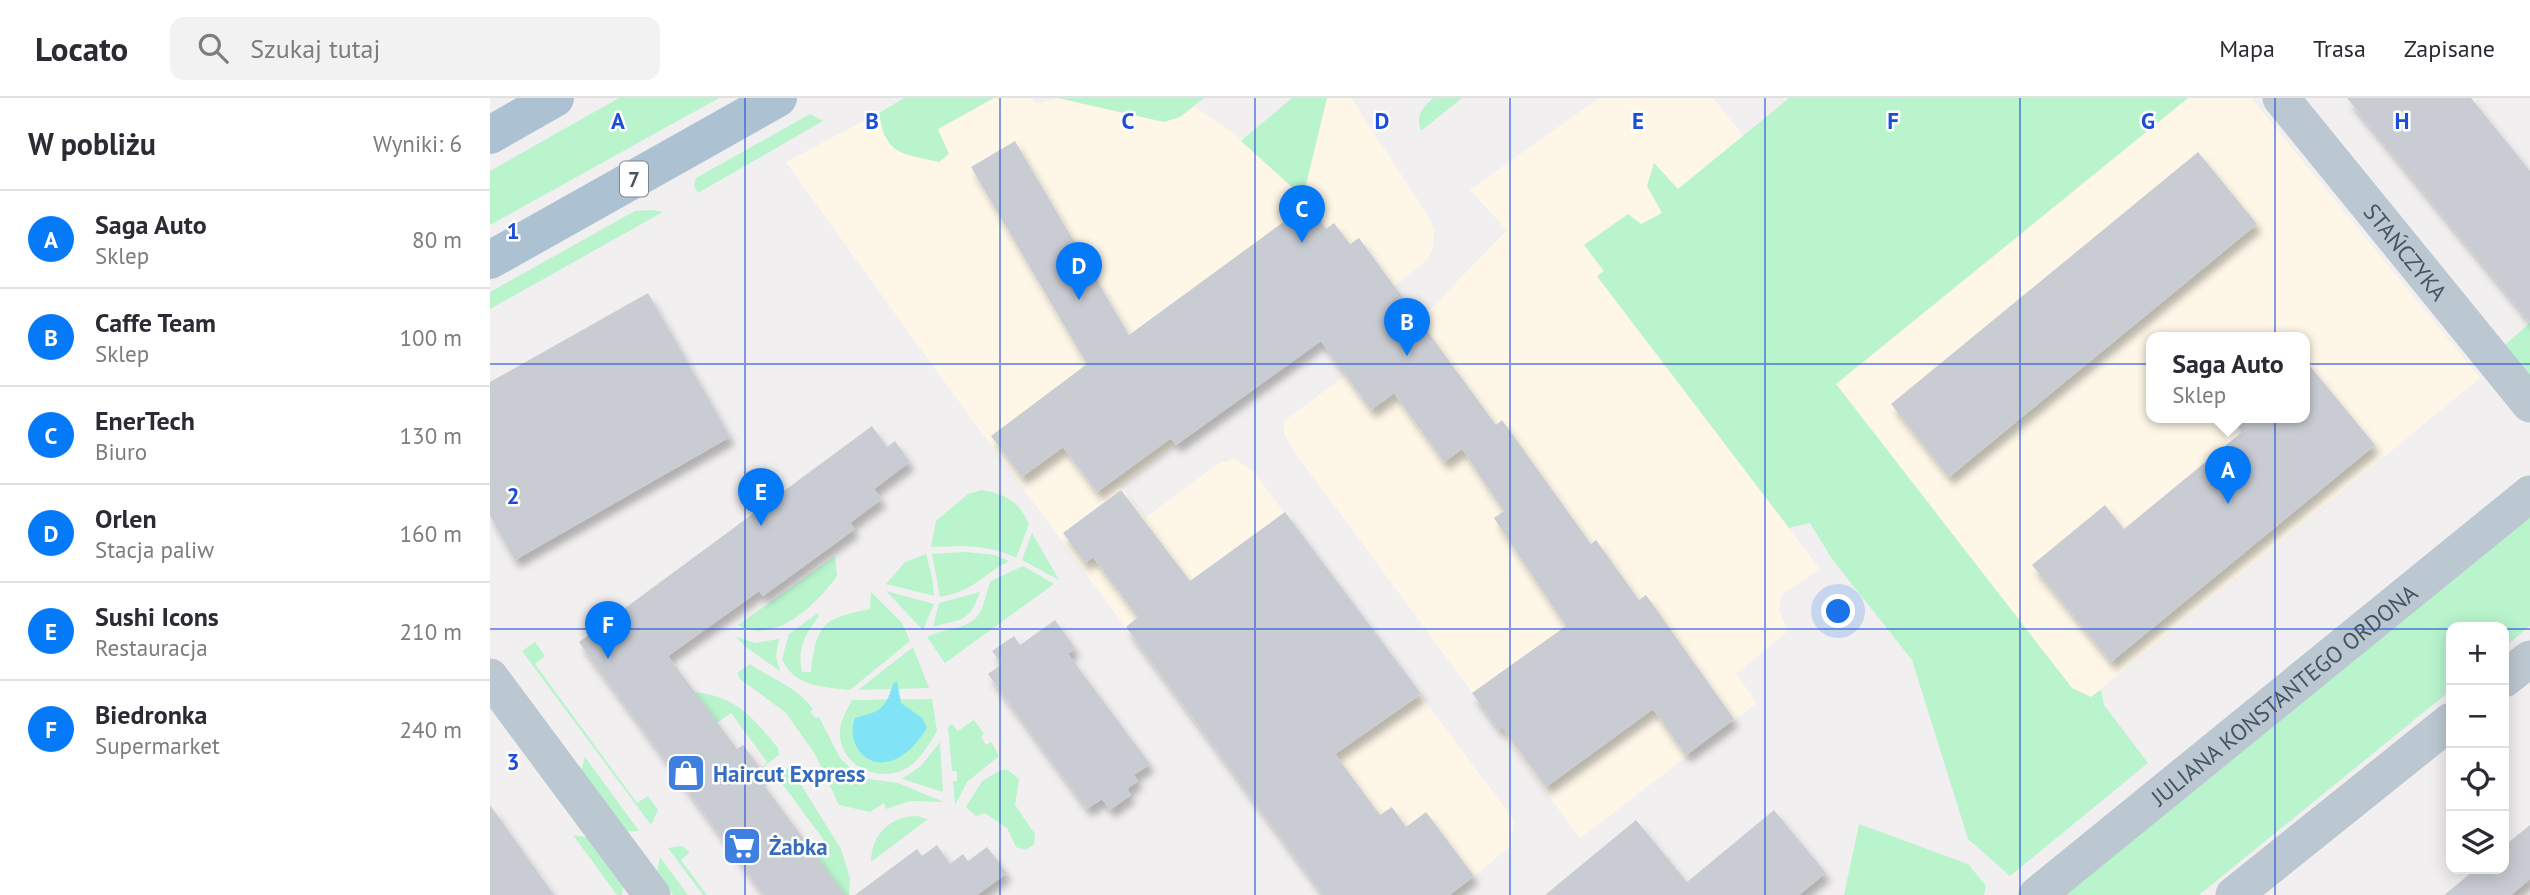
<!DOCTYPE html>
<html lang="pl">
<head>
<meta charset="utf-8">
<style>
  body { margin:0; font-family:"PT Sans",sans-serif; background:#f2f2f3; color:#2b2b33 }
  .controls { position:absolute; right:21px; bottom:21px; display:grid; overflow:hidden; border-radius:14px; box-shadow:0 4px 18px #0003 }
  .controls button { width:63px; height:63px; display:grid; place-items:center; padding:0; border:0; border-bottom:2px solid #e1e1e2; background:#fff; color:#2b2b33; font:35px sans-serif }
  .you { position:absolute; left:1349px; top:514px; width:24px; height:24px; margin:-18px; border:5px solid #fff; border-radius:50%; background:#1a73e8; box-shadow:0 0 0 10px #1a73e833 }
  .badge { display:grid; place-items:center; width:46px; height:46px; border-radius:50%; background:#047af8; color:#fff; font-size:23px; font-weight:700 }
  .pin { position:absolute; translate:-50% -58px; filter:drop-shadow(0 2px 4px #0008) }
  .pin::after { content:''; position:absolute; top:37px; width:24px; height:21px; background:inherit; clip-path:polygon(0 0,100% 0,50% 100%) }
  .popup { position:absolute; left:1656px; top:234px; width:164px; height:91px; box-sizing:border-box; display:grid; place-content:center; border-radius:14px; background:#fff; filter:drop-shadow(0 2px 5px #0005); font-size:23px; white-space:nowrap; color:#7c7c81 }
  .popup b { font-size:26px; color:#2b2b33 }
  .popup::after { content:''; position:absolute; left:50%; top:100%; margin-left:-14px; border:14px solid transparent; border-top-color:#fff }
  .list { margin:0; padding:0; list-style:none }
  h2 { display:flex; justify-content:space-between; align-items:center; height:91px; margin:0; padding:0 28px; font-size:30px }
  h2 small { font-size:23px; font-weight:400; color:#7c7c81 }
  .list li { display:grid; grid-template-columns:46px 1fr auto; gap:21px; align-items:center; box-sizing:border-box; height:98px; padding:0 28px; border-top:2px solid #e1e1e2 }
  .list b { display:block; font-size:26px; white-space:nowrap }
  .list p { margin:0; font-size:23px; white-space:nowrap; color:#7c7c81 }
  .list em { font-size:23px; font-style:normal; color:#7c7c81 }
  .icon { flex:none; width:38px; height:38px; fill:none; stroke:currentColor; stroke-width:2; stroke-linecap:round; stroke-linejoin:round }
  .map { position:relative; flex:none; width:2040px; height:797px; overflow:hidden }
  header { display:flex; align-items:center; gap:42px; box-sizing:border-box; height:98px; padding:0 35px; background:#fff; border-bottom:2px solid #e1e1e2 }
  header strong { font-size:33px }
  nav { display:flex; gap:38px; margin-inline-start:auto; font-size:24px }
  .search { width:490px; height:63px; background:#f2f2f3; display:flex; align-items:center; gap:18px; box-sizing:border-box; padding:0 24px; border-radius:14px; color:#7c7c81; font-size:26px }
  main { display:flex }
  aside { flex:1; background:#fff }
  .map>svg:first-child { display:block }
  .commercial { fill:#fef7e8; fill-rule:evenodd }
  .green { fill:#b9f4cd }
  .water { fill:#81e3f6 }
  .building { fill:#c9cdd3; filter:url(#shadow) }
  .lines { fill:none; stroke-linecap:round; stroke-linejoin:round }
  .minor { stroke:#bcc8d1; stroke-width:37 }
  .major { stroke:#acc1d2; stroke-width:38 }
  .grid { fill:none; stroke:#1d4ed8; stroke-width:2; stroke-opacity:0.55 }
  .labels { text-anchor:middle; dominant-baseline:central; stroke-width:5; stroke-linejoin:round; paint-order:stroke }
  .shield { fill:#fff; stroke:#7d8790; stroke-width:2 }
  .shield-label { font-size:21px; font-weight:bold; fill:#455460 }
  .street-label { font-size:23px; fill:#455460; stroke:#fff }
  .shop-label { font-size:23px; font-weight:bold; fill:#366cbe; stroke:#fff; text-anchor:start }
  .grid-label { font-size:23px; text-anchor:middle; font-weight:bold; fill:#1d4ed8; stroke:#fff; stroke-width:5; stroke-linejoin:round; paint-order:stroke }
</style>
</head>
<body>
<header>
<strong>Locato</strong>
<div class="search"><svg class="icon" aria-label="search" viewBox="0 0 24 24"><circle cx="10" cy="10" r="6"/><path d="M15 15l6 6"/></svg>Szukaj tutaj</div>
<nav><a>Mapa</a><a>Trasa</a><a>Zapisane</a></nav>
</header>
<main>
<aside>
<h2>W pobliżu<small>Wyniki: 6</small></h2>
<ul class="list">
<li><span class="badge">A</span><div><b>Saga Auto</b><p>Sklep</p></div><em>80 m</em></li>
<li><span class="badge">B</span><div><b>Caffe Team</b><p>Sklep</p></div><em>100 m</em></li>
<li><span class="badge">C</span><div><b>EnerTech</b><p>Biuro</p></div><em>130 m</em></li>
<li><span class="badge">D</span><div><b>Orlen</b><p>Stacja paliw</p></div><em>160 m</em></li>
<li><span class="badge">E</span><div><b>Sushi Icons</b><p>Restauracja</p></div><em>210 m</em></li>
<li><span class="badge">F</span><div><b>Biedronka</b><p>Supermarket</p></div><em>240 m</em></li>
</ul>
</aside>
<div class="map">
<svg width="2040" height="797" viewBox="0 0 2040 797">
  <defs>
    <filter id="shadow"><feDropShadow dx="4.5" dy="8" stdDeviation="3.5" flood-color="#0004"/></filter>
  </defs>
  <rect width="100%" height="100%" fill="#f2eff0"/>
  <g class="commercial">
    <polygon points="504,0 542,0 546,6 568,0 674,24 690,19 704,8 744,36 813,98 837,0 861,0 937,116 944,132 943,150 938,161 905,188 630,388 655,420 728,366 744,361 763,373 1024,722 1020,748 962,797 833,797 434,256 296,64 389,15 393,38 448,31"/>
    <polygon points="1109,0 1223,0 1253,38 1188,92 1164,66 1157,88 1172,115 1151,126 1107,179 1330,471 1292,496 1289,512 1298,533 1246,576 1267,605 1090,740 803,352 794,336 794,323 928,224 1017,132 980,92"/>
    <path d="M1698 0H1761L1990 280 1601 599 1582 590 1346 286ZM1661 240H1815V320H1661Z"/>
  </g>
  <g class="green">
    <polygon points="129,0 229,0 0,127 0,73"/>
    <path d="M414 0H504L448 31 459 56 449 64C411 55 396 58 389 15Z"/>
    <polygon points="568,0 714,0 690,19 674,24"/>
    <polygon points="802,0 837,0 813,99 751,43"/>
    <path d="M943 0H972L931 33C926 16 931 12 943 0Z"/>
    <polygon points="1299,0 1698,0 1346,286 1582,590 1601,599 1611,592 1614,607 1658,665 1520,778 1478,741 1422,562 1342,461 1320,425 1299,430 1107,178 1114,173 1094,147 1138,116 1151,126 1172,115 1157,88 1164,65 1188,91"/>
    <polygon points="320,16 333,23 208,95 204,88 206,80"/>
    <polygon points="161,112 173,114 0,211 0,194 145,113"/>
    <polygon points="2040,225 2040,295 2008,253"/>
    <path d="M491 392C516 396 529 404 539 426L526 460C499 446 470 448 441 449L446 423 478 396Z"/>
    <polygon points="2040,412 2040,528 2014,549 2014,529 1961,529 1961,592 1709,797 1570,797"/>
    <polygon points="542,435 569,482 532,462"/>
    <path d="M475 454 505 457 519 463C492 477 484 493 450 499L442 456Z"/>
    <polygon points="436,456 442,479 444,498 396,486 415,464"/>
    <path d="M345 458 347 478C327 506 284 548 248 527Z"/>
    <path d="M533 468 564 486 455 565 437 539C454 529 476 534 489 516 495 507 496 493 501 483Z"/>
    <polygon points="396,493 444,506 433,532"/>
    <path d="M381 494 412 525 420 543 360 592C334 589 304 589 292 561L299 536 328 515 329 518C315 536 307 551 312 574H321C327 525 332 521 380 511Z"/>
    <path d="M490 494C479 526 471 520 443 529L449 505Z"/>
    <polygon points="245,538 265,545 289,541 286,558 290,573 257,550"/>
    <polygon points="45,544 55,558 45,566 147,705 158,698 168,712 161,727 32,553"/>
    <polygon points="423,549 439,590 368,592"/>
    <path d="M260 566C283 582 306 588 323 611L320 614 326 620 329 619 350 660 371 680 408 685 454 704 420 703 396 711 394 705 380 714 349 707 325 656 295 614 250 581 247 575Z"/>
    <path d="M204 594C248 599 262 619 288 650L289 657 271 671 277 664 241 615 221 629Z"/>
    <path d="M442 601 447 633C439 647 427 667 411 673 382 684 348 664 350 632 351 621 357 612 362 602Z"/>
    <polygon points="484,622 494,636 491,639 496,647 501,644 509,658 477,684 465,707 463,683 467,683 467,673 462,673 458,629 462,626 468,633"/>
    <polygon points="450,644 453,694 412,681 431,668"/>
    <polygon points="95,659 149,733 136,733 91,673"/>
    <polygon points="300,669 351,751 360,780 359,797 355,797 326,759 339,749 288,680 275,689 273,687"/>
    <polygon points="511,672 518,672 529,681 525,707 545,736 544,746 536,752 526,749 517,730 495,715 486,718 476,709 492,683"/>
    <path d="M427 718 438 721 381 764C381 737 400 718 427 718Z"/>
    <polygon points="1369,726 1478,766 1496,788 1494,797 1354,797"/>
    <polygon points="83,737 100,740 133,787 132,797 127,797"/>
    <polygon points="192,748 200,754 191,762 217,797 213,797 178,750"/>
    <polygon points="170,759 198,797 183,797 167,775"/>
  </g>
  <path class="water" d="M407 583 411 605 432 620 437 630C429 642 417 658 401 663 374 671 356 643 365 620 391 613 395 612 403 586Z"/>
  <g class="building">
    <polygon points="1857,0 1981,0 2040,73 2040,224"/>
    <polygon points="525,43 639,237 818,106 836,131 844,125 860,146 869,140 1006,327 1012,322 1101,446 1106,442 1149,502 1156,497 1244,621 1196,657 1163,611 1056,689 1012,629 1009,632 982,595 1076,528 1004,420 1014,413 972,351 954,364 904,295 881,312 831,243 686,347 681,340 607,394 573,349 532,379 501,338 597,266 481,69"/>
    <polygon points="1708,54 1767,126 1459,379 1401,306"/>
    <polygon points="158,195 240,339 25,462 0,418 0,284"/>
    <polygon points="1815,262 1885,347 1621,564 1542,467 1615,407 1634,431 1752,334 1741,320 1815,320"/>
    <polygon points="382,328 397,349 405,343 420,364 384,391 392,401 360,425 365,431 273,498 269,493 178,558 247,651 253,647 271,671 265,675 355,797 274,797 89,544"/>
    <polygon points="631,392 700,483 795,414 931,596 845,656 890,717 902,709 916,729 936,714 984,778 959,797 833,797 636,529 648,519 603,459 595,465 573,435"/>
    <polygon points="565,522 585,550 578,556 660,666 644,677 648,683 637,691 641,697 620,712 612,701 597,711 498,576 512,566 502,553 524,538 530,547"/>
    <polygon points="0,707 64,797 0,797"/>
    <polygon points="1284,712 1336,775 1309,797 1055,797 1146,722 1197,784"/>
    <polygon points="2040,727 2040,781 2021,797 1954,797 1986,771 2014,771 2014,748"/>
    <polygon points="447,747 460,766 473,756 478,763 497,749 517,775 487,797 365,797 427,751 432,758"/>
  </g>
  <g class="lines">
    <g class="minor">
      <path id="s1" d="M1791 0 2040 306"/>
      <polyline points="0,579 162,797"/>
      <polyline points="2014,581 2040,561"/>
      <path id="s2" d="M1547 797 2040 396"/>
      <polyline points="1744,797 1961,623"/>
    </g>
    <g class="major">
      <polyline points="0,37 65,0"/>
      <polyline points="0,162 288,0"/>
    </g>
  </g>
  <path class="grid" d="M255 0V797M510 0V797M765 0V797M1020 0V797M1275 0V797M1530 0V797M1785 0V797M0 266H2040M0 531H1961M2014 531H2040"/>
  <defs>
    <g id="shop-square" transform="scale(2.0125)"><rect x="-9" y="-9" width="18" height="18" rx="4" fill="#3f7fe0" stroke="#fff"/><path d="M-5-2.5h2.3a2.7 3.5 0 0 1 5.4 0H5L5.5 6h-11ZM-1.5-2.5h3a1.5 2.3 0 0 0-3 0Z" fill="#fff"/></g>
    <g id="supermarket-square" transform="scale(2.0125)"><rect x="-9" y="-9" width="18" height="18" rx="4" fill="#3f7fe0" stroke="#fff"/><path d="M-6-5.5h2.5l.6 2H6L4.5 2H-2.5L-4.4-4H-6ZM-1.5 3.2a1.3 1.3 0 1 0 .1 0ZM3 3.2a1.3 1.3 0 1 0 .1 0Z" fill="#fff"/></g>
  </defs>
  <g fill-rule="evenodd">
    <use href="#shop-square" x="196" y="675"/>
    <use href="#supermarket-square" x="252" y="748"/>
  </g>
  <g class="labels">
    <rect class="shield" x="130" y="63.5" width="28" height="35" rx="5"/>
    <g class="shield-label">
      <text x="144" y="81">7</text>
    </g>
    <g class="street-label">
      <text stroke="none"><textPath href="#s1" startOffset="198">STAŃCZYKA</textPath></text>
      <text stroke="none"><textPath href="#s2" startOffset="318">JULIANA KONSTANTEGO ORDONA</textPath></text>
    </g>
    <g class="shop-label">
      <text x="223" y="675">Haircut Express</text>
      <text x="279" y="748">Żabka</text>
    </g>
  </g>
  <g class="grid-label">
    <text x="128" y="31">A</text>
    <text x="382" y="31">B</text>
    <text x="638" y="31">C</text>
    <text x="892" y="31">D</text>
    <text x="1148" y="31">E</text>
    <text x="1403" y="31">F</text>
    <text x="1658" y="31">G</text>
    <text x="1912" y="31">H</text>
    <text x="23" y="141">1</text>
    <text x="23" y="406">2</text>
    <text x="23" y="672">3</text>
  </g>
</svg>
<div class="controls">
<button>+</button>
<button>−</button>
<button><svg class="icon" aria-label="locate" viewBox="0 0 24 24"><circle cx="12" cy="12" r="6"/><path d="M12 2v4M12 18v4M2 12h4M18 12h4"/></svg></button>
<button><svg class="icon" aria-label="layers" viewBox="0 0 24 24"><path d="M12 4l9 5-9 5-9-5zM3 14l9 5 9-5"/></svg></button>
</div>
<div class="you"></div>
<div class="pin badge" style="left:1738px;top:406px">A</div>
<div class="popup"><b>Saga Auto</b>Sklep</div>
<div class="pin badge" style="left:917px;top:258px">B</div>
<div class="pin badge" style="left:812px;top:145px">C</div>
<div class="pin badge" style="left:589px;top:202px">D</div>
<div class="pin badge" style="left:271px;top:428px">E</div>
<div class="pin badge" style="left:118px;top:561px">F</div>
</div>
</main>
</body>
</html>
